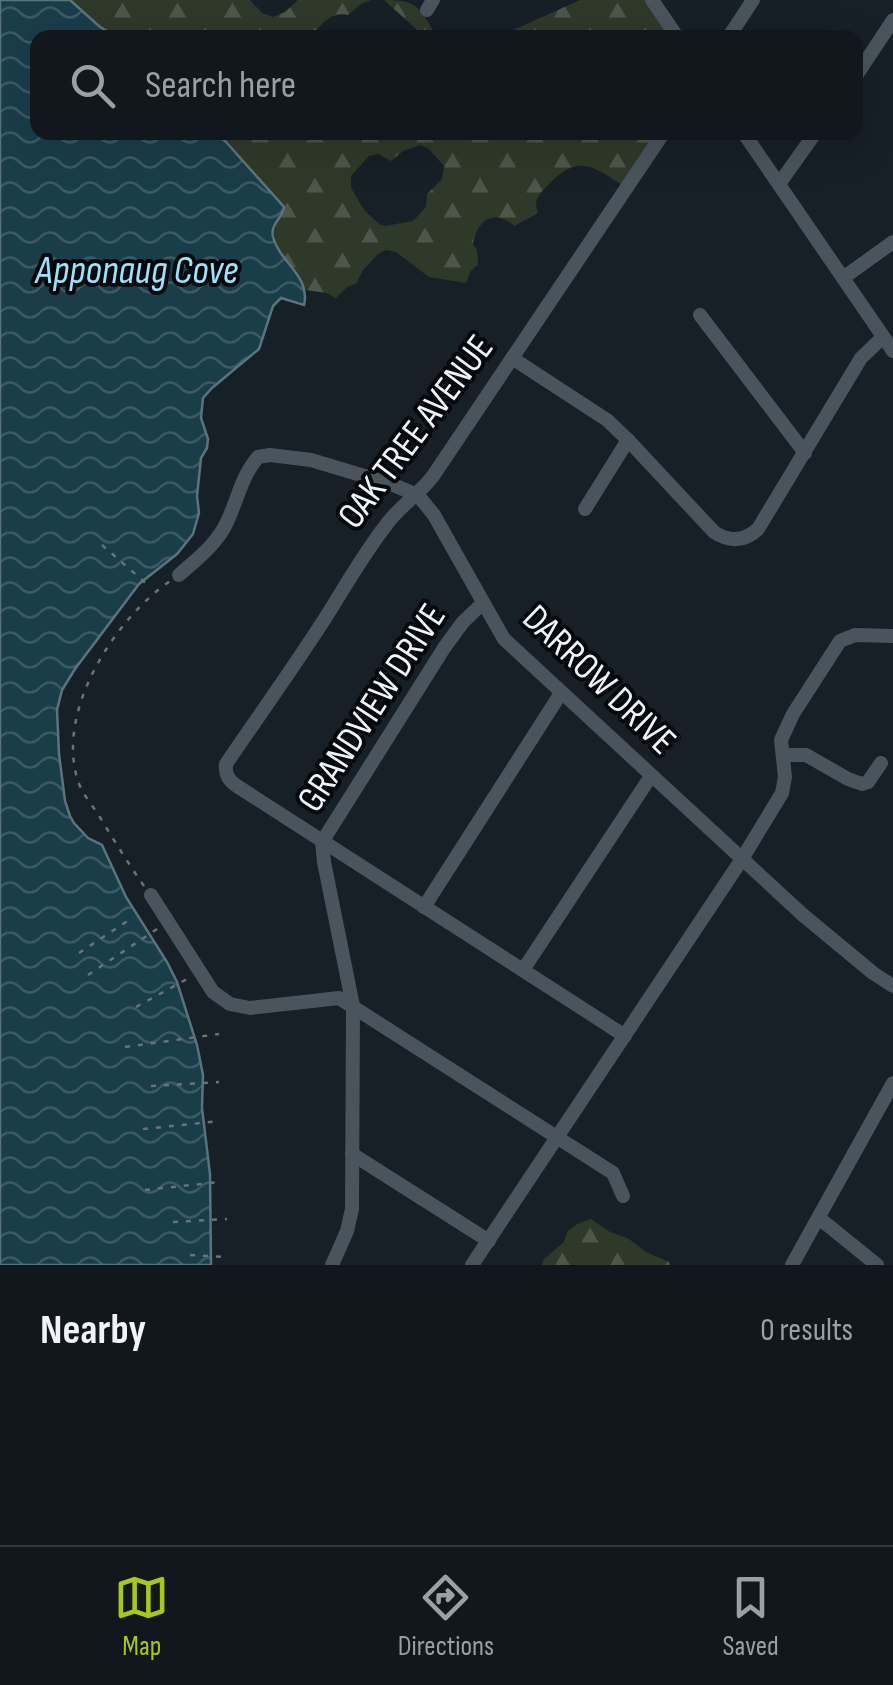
<!DOCTYPE html>
<html lang="en">
<head>
<meta charset="utf-8">
<style>
  body { margin:0; font-family:"Sofia Sans Condensed",sans-serif; background:#1e242a; color:#f1f3f6 }
  .list { margin:0; padding:0; list-style:none }
  h2 { display:flex; justify-content:space-between; align-items:center; height:130px; margin:0; padding:0 40px; font-size:42px }
  h2 small { font-size:32px; font-weight:400; color:#9c9fa4 }
  .icon { flex:none; width:55px; height:55px; fill:none; stroke:currentColor; stroke-width:2; stroke-linecap:round; stroke-linejoin:round }
  .map { position:relative; flex:none; width:893px; height:1265px; overflow:hidden }
  .search { position:absolute; background:#11171d; box-shadow:0 10px 40px #0002; left:30px; right:30px; top:30px; height:110px; display:flex; align-items:center; gap:25px; box-sizing:border-box; padding:0 35px; border-radius:20px; color:#9c9fa4; font-size:38px }
  .sheet { height:280px; background:#11171d }
  nav { display:flex; justify-content:space-around; align-items:center; box-sizing:border-box; height:140px; border-top:2px solid #30363b; background:#11171d; font-size:28px; color:#9c9fa4 }
  nav a { display:grid; justify-items:center; gap:5px }
  nav .on { color:#a9c71a }
  .map>svg:first-child { display:block }
  .forest { fill:url(#forest-firs); fill-rule:evenodd }
  .water { fill:url(#water-waves); stroke:#5a747f; stroke-width:2.5 }
  .lines { fill:none; stroke-linecap:round; stroke-linejoin:round }
  .path { stroke:#6b7279; stroke-width:2.5; stroke-dasharray:5 8; stroke-linecap:butt }
  .minor { stroke:#4a545c; stroke-width:14 }
  .labels { text-anchor:middle; dominant-baseline:central; stroke-width:8; stroke-linejoin:round; paint-order:stroke }
  .street-label { font-size:38px; fill:#eff5fa; stroke:#06090c }
  .water-label { font-size:40px; font-style:italic; fill:#9ee1fb; stroke:#06090c }
</style>
</head>
<body>
<div class="map">
<svg width="893" height="1265" viewBox="0 0 893 1265">
  <defs>
    <pattern id="forest-firs" width="22" height="20" patternUnits="userSpaceOnUse" patternTransform="scale(2.5)"><rect width="22" height="20" fill="#2f3929"/><path d="M5 1l3.5 6h-7zM16 11l3.5 6h-7z" fill="#4d5649"/></pattern>
    <pattern id="water-waves" width="16" height="10" patternUnits="userSpaceOnUse" patternTransform="scale(2.5)"><rect width="16" height="10" fill="#1a3d4a"/><path d="M0 5q4-4 8 0t8 0" fill="none" stroke="#3c5a65"/></pattern>
  </defs>
  <rect width="100%" height="100%" fill="#171f27"/>
  <g class="forest">
    <path d="M70 0H250L262 13 273 17 285 12 298 0H371L361 4 348 15C330 11 321 25 310 38L118 37 100 27Z"/>
    <path d="M384 0C420 0 419 8 437 37H425Z"/>
    <polygon points="580,0 653,0 679,38 496,38"/>
    <path d="M218 133H664L626 188C594 166 578 153 548 185 539 195 533 199 538 213 530 218 522 221 515 226 495 209 477 219 473 244L477 250 478 264 470 272 466 283 429 277 396 252 386 250 378 254 363 270 356 284 347 287 336 298 326 293 306 290C296 267 258 239 282 216L276 197ZM421 145 429 149 444 166 442 179 427 194 426 207 413 221 385 226 379 224 364 210 351 188V176L369 156 378 154 391 161 403 151Z"/>
    <polygon points="591,1219 608,1231 629,1239 646,1252 669,1262 670,1265 542,1265 544,1259 564,1242 567,1232 577,1224"/>
  </g>
  <path class="water" d="M0 0H70L100 27 118 37 38 38V132L218 133 284 207C282 219 270 224 273 237 280 263 311 276 304 305L281 298 273 306 259 349 212 388 203 398 201 418 208 439 207 448 201 458 197 496 199 513 193 534 177 554 139 584 75 669 62 690 57 710 59 754 65 801 70 816 74 823 88 838 102 845 126 897 167 962 177 982 197 1045 203 1075 202 1108 210 1174 211 1265H0Z"/>
  <g class="lines">
    <g class="path">
      <polyline points="102,545 149,586"/>
      <path d="M144 886C128 863 113 839 98 814 91 804 82 793 78 781 55 711 115 619 170 581"/>
      <polyline points="79,953 132,918"/>
      <polyline points="88,975 157,929"/>
      <polyline points="136,1007 187,979"/>
      <polyline points="125,1047 219,1034"/>
      <polyline points="151,1086 219,1082"/>
      <polyline points="143,1129 220,1121"/>
      <polyline points="145,1190 219,1182"/>
      <polyline points="173,1222 227,1219"/>
      <polyline points="190,1255 226,1257"/>
    </g>
    <g class="minor">
      <polyline points="652,0 678,38"/>
      <polyline points="427,10 433,0"/>
      <polyline points="728,38 753,0"/>
      <polyline points="856,76 893,20"/>
      <polyline points="743,132 893,351"/>
      <polyline points="779,184 816,132"/>
      <polyline points="843,278 893,242"/>
      <polyline points="700,315 805,453"/>
      <path d="M512 358 607 420 628 440 714 532C729 542 744 542 758 529L861 358 883 337"/>
      <polyline points="585,509 628,440"/>
      <path d="M179 575C197 559 217 544 227 522 238 499 241 477 258 457L270 455 311 460 391 484 415 494 421 499 434 515 504 639 803 915 873 973 893 986"/>
      <polyline points="783,755 806,755 848,779 862,784 868,782 881,763"/>
      <polyline points="151,895 213,992 230,1004 250,1008 339,998 613,1173 623,1196"/>
      <polyline points="424,907 561,693"/>
      <polyline points="523,970 651,776"/>
      <path d="M625 1036 237 786C228 780 225 774 226 764 258 717 291 671 322 623 344 589 364 552 390 520 403 504 421 492 433 476L664 132"/>
      <polyline points="352,1154 489,1241"/>
      <polyline points="819,1218 877,1265"/>
      <polyline points="332,1265 347,1231 352,1209 353,1006 324,862 322,842 444,648 463,622 482,604"/>
      <polyline points="472,1265 742,859 782,793 785,777 781,740 793,714 840,641 855,635 893,636"/>
      <polyline points="792,1265 893,1083"/>
    </g>
  </g>
  <g class="labels">
    <g class="street-label">
      <text transform="translate(416 432) rotate(-53)">OAK TREE AVENUE</text>
      <text transform="translate(599 680) rotate(44)">DARROW DRIVE</text>
      <text transform="translate(372 708) rotate(-57)">GRANDVIEW DRIVE</text>
    </g>
    <g class="water-label">
      <text x="137" y="271">Apponaug Cove</text>
    </g>
  </g>
</svg>
<div class="search"><svg class="icon" aria-label="search" viewBox="0 0 24 24"><circle cx="10" cy="10" r="6"/><path d="M15 15l6 6"/></svg>Search here</div>
</div>
<section class="sheet">
<h2>Nearby<small>0 results</small></h2>
<ul class="list">
</ul>
</section>
<nav>
<a class="on"><svg class="icon" aria-label="map" viewBox="0 0 24 24"><path d="M3 6l6-2 6 2 6-2v14l-6 2-6-2-6 2zM9 4v14M15 6v14"/></svg>Map</a>
<a><svg class="icon" aria-label="directions" viewBox="0 0 24 24"><path d="M12 3l9 9-9 9-9-9zM9 14v-3h6M13 9l2 2-2 2"/></svg>Directions</a>
<a><svg class="icon" aria-label="saved" viewBox="0 0 24 24"><path d="M7 4h10v16l-5-4-5 4z"/></svg>Saved</a>
</nav>
</body>
</html>
